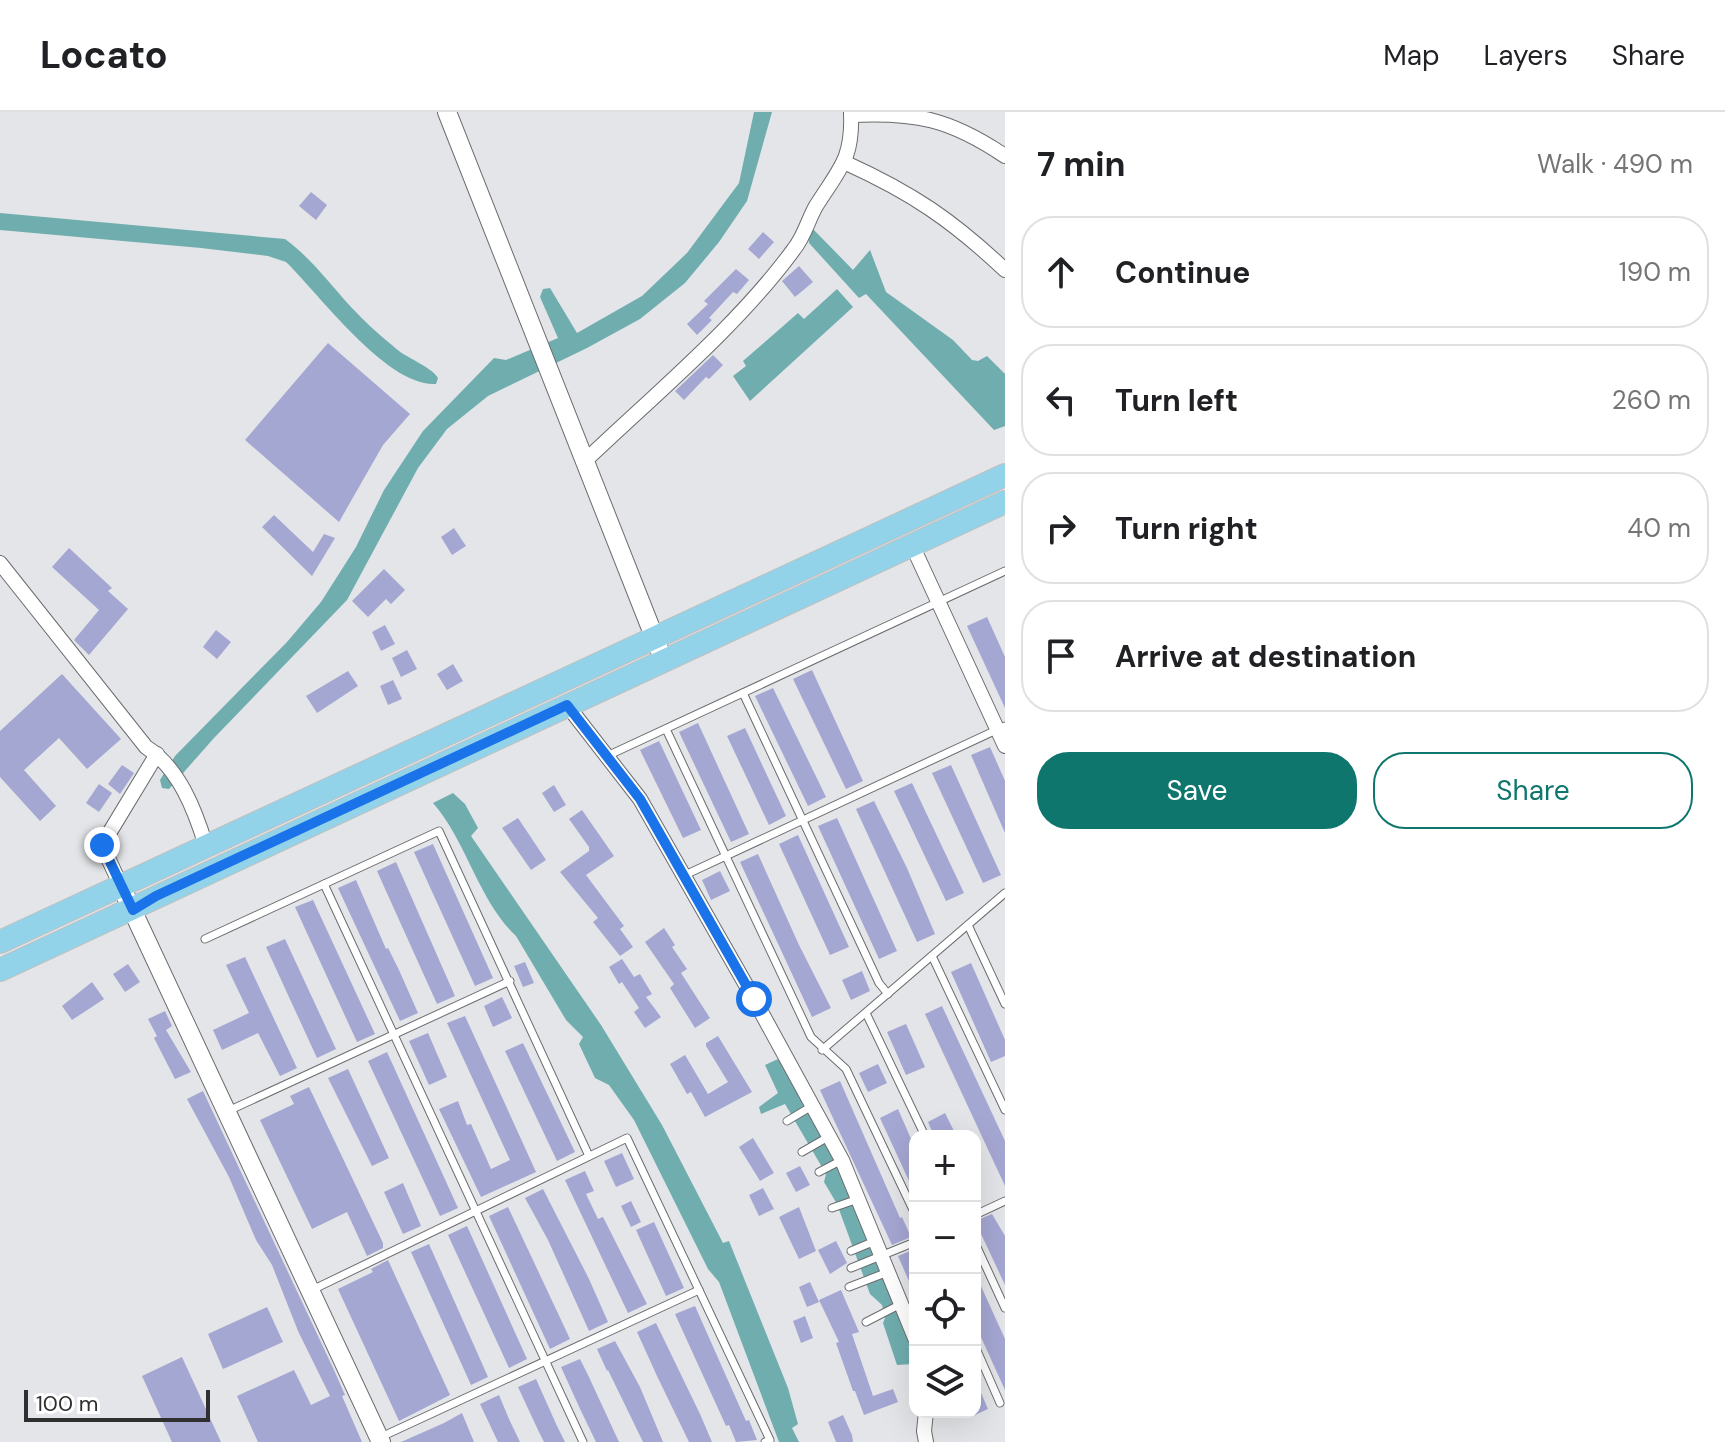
<!DOCTYPE html>
<html lang="en">
<head>
<meta charset="utf-8">
<style>
  body { margin:0; font-family:"DM Sans",sans-serif; background:#f2f2f2; color:#202124 }
  .controls { position:absolute; right:24px; bottom:24px; display:grid; overflow:hidden; border-radius:16px; box-shadow:0 8px 32px #0002 }
  .controls button { width:72px; height:72px; display:grid; place-items:center; padding:0; border:0; border-bottom:2px solid #e0e0e0; background:#fff; color:#202124; font:40px sans-serif }
  .scale { position:absolute; left:24px; bottom:20px; width:186px; box-sizing:border-box; padding-left:8px; border:4px solid #2f2f30; border-top:0; font-size:22px; line-height:28px; white-space:nowrap; color:#2f2f30; -webkit-text-stroke:6px #fff; paint-order:stroke }
  .stop { position:absolute; width:24px; height:24px; margin:-18px; border:6px solid #1a73e8; border-radius:50%; background:#fff }
  .stop.end { background:#1a73e8; border-color:#fff; box-shadow:0 2px 8px #0008 }
  .list { margin:0; padding:0; list-style:none }
  h2 { display:flex; justify-content:space-between; align-items:center; height:104px; margin:0; padding:0 32px; font-size:34px }
  h2 small { font-size:26px; font-weight:400; color:#757577 }
  .list li { display:grid; grid-template-columns:52px 1fr auto; gap:24px; align-items:center; box-sizing:border-box; height:112px; margin:0 16px 16px; padding:0 16px; border:2px solid #e0e0e0; border-radius:32px }
  .list b { display:block; font-size:30px; white-space:nowrap }
  .list em { font-size:26px; font-style:normal; color:#757577 }
  .actions { display:flex; gap:16px; padding:24px 32px }
  .actions a { flex:1; padding:18px 0; border:2px solid #0f766e; border-radius:32px; text-align:center; font-size:28px; color:#0f766e }
  .actions .main { background:#0f766e; color:#fff }
  .icon { flex:none; width:44px; height:44px; fill:none; stroke:currentColor; stroke-width:2; stroke-linecap:round; stroke-linejoin:round }
  .map { position:relative; flex:none; width:1005px; height:1330px; overflow:hidden }
  header { display:flex; align-items:center; gap:48px; box-sizing:border-box; height:112px; padding:0 40px; background:#fff; border-bottom:2px solid #e0e0e0 }
  header strong { font-size:38px }
  nav { display:flex; gap:44px; margin-inline-start:auto; font-size:28px }
  main { display:flex }
  aside { flex:1; background:#fff }
  .map>svg:first-child { display:block }
  .water { fill:#70adae }
  .building { fill:#a5a7d3 }
  .lines { fill:none; stroke-linecap:round; stroke-linejoin:round }
  .service-casing { stroke:#6a6c6e; stroke-width:9 }
  .minor-casing { stroke:#6a6c6e; stroke-width:16 }
  .tertiary-casing { stroke:#6a6c6e; stroke-width:20 }
  .primary-casing { stroke:#c1c1c1; stroke-width:24 }
  .service { stroke:#fff; stroke-width:7 }
  .minor { stroke:#fff; stroke-width:14 }
  .tertiary { stroke:#fff; stroke-width:18 }
  .primary { stroke:#92d3ea; stroke-width:22 }
  .route { stroke:#1a73e8; stroke-width:10 }
</style>
</head>
<body>
<header>
<strong>Locato</strong>
<nav><a>Map</a><a>Layers</a><a>Share</a></nav>
</header>
<main>
<div class="map">
<svg width="1005" height="1330" viewBox="0 0 1005 1330">
  <rect width="100%" height="100%" fill="#e3e5e8"/>
  <g class="water">
    <polygon points="754,0 772,0 747,89 719,130 685,171 640,207 587,236 488,284 447,317 418,356 347,488 214,626 169,677 162,676 160,668 175,644 287,530 321,490 356,435 384,378 423,319 494,246 506,248 558,226 540,185 543,177 550,176 577,221 642,184 687,141 739,71"/>
    <path d="M0 101 285 127C311 146 329 171 351 195 364 209 378 222 393 234 405 246 431 254 438 266L436 272C387 275 319 182 286 150L268 144 201 136 0 118Z"/>
    <polygon points="813,117 853,158 870,138 886,180 953,228 972,248 978,249 987,244 1005,262 1005,314 994,318 866,182 859,186 809,131 807,118"/>
    <polygon points="837,177 853,195 750,289 733,264 746,254 743,249 798,201 804,207"/>
    <path d="M453 681 465 692 478 716 471 724 601 913 662 1013 723 1131 729 1129 788 1276 798 1312 792 1316 799 1330H779L719 1170 708 1157 634 1008 609 973 595 966 579 932 583 925 566 908 516 824C478 788 467 730 433 691Z"/>
    <path d="M778 947C836 1040 881 1145 915 1249L913 1252 897 1253 883 1211 885 1206 882 1193 870 1182 837 1092 824 1070 826 1062 785 992 761 1002 759 995 778 981 765 953Z"/>
  </g>
  <g class="building">
    <polygon points="311,80 327,93 316,108 299,94"/>
    <polygon points="763,120 774,130 759,147 748,137"/>
    <polygon points="799,154 813,170 795,185 782,169"/>
    <polygon points="736,157 749,168 737,182 733,180 709,206 712,208 697,223 687,212 708,192 704,189"/>
    <polygon points="328,231 410,302 383,333 339,410 245,328"/>
    <polygon points="713,243 723,253 709,267 706,265 684,288 675,279"/>
    <polygon points="274,403 313,440 324,422 335,426 312,464 262,415"/>
    <polygon points="454,416 466,434 452,443 441,425"/>
    <polygon points="69,436 112,476 108,479 128,497 89,543 74,528 99,498 52,455"/>
    <polygon points="384,457 405,478 391,492 386,487 368,505 352,489"/>
    <polygon points="987,505 1005,545 1005,596 967,514"/>
    <polygon points="385,513 395,532 381,539 372,520"/>
    <polygon points="216,518 231,530 217,547 203,535"/>
    <polygon points="407,538 417,557 401,565 392,546"/>
    <polygon points="453,552 463,569 447,578 437,562"/>
    <polygon points="812,558 863,669 846,677 793,567"/>
    <polygon points="348,559 358,574 317,601 306,584"/>
    <polygon points="62,562 121,627 87,657 59,626 24,658 56,694 40,709 0,665 0,619"/>
    <polygon points="393,568 402,587 388,593 380,574"/>
    <polygon points="773,576 826,685 808,694 755,584"/>
    <polygon points="698,611 749,722 731,730 679,620"/>
    <polygon points="745,616 786,704 769,713 727,624"/>
    <polygon points="659,629 701,718 683,726 640,638"/>
    <polygon points="990,635 1005,669 1005,721 971,643"/>
    <polygon points="122,653 134,661 120,682 108,672"/>
    <polygon points="951,653 1001,763 983,771 932,661"/>
    <polygon points="912,671 964,781 946,789 894,679"/>
    <polygon points="99,672 112,681 99,700 86,691"/>
    <polygon points="554,673 566,693 554,700 542,681"/>
    <polygon points="874,689 907,756 935,822 917,830 856,697"/>
    <polygon points="582,698 614,744 586,763 624,814 620,817 633,835 620,844 593,810 598,806 560,760 589,739 589,735 569,707"/>
    <polygon points="518,706 546,748 531,758 502,716"/>
    <polygon points="837,706 897,839 879,847 818,714"/>
    <polygon points="798,723 849,835 830,843 779,732"/>
    <polygon points="433,732 493,866 475,874 414,740"/>
    <polygon points="758,742 799,833 831,896 812,905 740,750"/>
    <polygon points="396,750 455,884 437,892 377,759"/>
    <polygon points="720,759 730,779 711,788 702,768"/>
    <polygon points="356,768 386,837 388,836 399,858 418,901 400,909 338,776"/>
    <polygon points="313,788 375,922 357,930 295,795"/>
    <polygon points="664,816 675,833 672,835 687,857 681,861 710,906 695,916 670,876 674,872 645,830"/>
    <polygon points="285,827 336,937 317,946 266,835"/>
    <polygon points="245,845 297,956 280,964 258,921 222,938 213,918 249,901 226,853"/>
    <polygon points="622,847 634,865 640,862 652,882 646,885 661,905 645,916 634,900 639,896 622,870 619,872 609,855"/>
    <polygon points="525,850 534,871 523,875 514,854"/>
    <polygon points="971,851 1005,928 1005,944 991,950 951,860"/>
    <polygon points="128,852 140,870 125,880 113,862"/>
    <polygon points="862,859 870,879 851,888 842,868"/>
    <polygon points="92,870 104,887 72,908 62,894"/>
    <polygon points="502,885 512,906 493,915 484,894"/>
    <polygon points="942,894 1005,1029 1005,1074 925,902"/>
    <polygon points="165,899 172,914 166,918 191,960 175,967 154,926 157,924 148,907"/>
    <polygon points="465,904 536,1060 481,1085 439,997 458,989 467,1013 471,1012 491,1057 510,1048 447,911"/>
    <polygon points="906,912 925,955 906,963 887,920"/>
    <polygon points="428,921 447,965 429,973 409,929"/>
    <polygon points="718,924 752,980 705,1005 691,980 687,982 670,952 685,943 708,982 728,970 706,934 706,931"/>
    <polygon points="523,931 575,1040 557,1049 505,939"/>
    <polygon points="387,940 458,1096 440,1104 368,949"/>
    <polygon points="878,952 887,971 868,980 859,961"/>
    <polygon points="348,957 389,1046 372,1054 328,966"/>
    <polygon points="840,969 900,1106 902,1105 911,1125 892,1133 820,978"/>
    <polygon points="309,975 383,1131 383,1136 367,1144 347,1100 312,1117 260,1008 294,992 290,984"/>
    <polygon points="203,979 334,1258 345,1283 342,1284 362,1330 258,1330 252,1317 237,1284 294,1258 311,1293 330,1284 298,1219 272,1153 256,1128 229,1065 187,987"/>
    <polygon points="898,997 915,1036 915,1082 880,1006"/>
    <polygon points="945,1001 955,1021 934,1024 928,1010"/>
    <polygon points="753,1026 774,1061 760,1069 739,1035"/>
    <polygon points="622,1041 634,1067 616,1075 604,1049"/>
    <polygon points="800,1054 810,1073 796,1080 786,1061"/>
    <polygon points="585,1059 594,1079 586,1082 598,1107 603,1105 647,1192 628,1201 565,1068"/>
    <polygon points="403,1071 421,1114 403,1122 384,1080"/>
    <polygon points="763,1076 774,1097 759,1104 749,1083"/>
    <polygon points="543,1077 589,1167 608,1210 589,1219 548,1128 525,1086"/>
    <polygon points="631,1089 641,1110 631,1115 621,1094"/>
    <polygon points="508,1095 570,1227 550,1237 489,1104"/>
    <polygon points="799,1095 816,1139 799,1147 779,1105"/>
    <polygon points="992,1102 1005,1124 1005,1173 975,1109"/>
    <polygon points="654,1110 684,1176 666,1184 636,1118"/>
    <polygon points="467,1114 527,1247 509,1256 448,1123"/>
    <polygon points="836,1129 847,1151 830,1162 818,1138"/>
    <polygon points="429,1132 488,1265 471,1273 411,1140"/>
    <polygon points="915,1137 915,1183 898,1144"/>
    <polygon points="388,1148 450,1283 399,1309 338,1177 373,1160 371,1157"/>
    <polygon points="975,1161 1005,1227 1005,1278 975,1212"/>
    <polygon points="810,1170 819,1190 807,1195 799,1175"/>
    <polygon points="841,1178 859,1220 852,1222 873,1284 893,1277 898,1290 864,1303 855,1279 853,1279 836,1231 839,1230 819,1188"/>
    <polygon points="695,1194 746,1309 749,1308 757,1328 736,1330 729,1313 726,1314 675,1202"/>
    <polygon points="267,1195 283,1230 223,1257 208,1222"/>
    <polygon points="805,1204 813,1226 801,1231 793,1209"/>
    <polygon points="656,1211 700,1302 712,1330 689,1330 657,1264 637,1220"/>
    <polygon points="615,1229 640,1275 663,1330 643,1330 608,1258 607,1259 597,1237"/>
    <polygon points="182,1245 221,1330 172,1330 142,1264"/>
    <polygon points="580,1247 588,1263 619,1330 596,1330 581,1299 561,1255"/>
    <polygon points="536,1267 557,1314 565,1330 544,1330 538,1318 518,1275"/>
    <polygon points="975,1267 988,1297 975,1303"/>
    <polygon points="499,1283 509,1307 520,1330 498,1330 480,1292"/>
    <polygon points="462,1301 474,1330 401,1330 444,1311"/>
    <polygon points="843,1303 852,1323 853,1330 836,1330 828,1310"/>
  </g>
  <g class="lines">
    <g class="service-casing">
      <g id="service">
        <polyline points="743,581 879,871 888,882"/>
        <polyline points="666,617 811,925 846,957 915,1102"/>
        <polyline points="607,644 1005,459"/>
        <polyline points="685,763 1005,614"/>
        <polyline points="324,772 583,1330"/>
        <polyline points="968,813 1005,892"/>
        <polyline points="205,827 439,719 589,1044"/>
        <polyline points="932,844 1005,998"/>
        <polyline points="866,901 925,1024"/>
        <polyline points="822,938 1005,781"/>
        <polyline points="228,999 510,869"/>
        <polyline points="787,1009 812,994"/>
        <polyline points="802,1040 828,1025"/>
        <polyline points="819,1060 842,1048"/>
        <polyline points="832,1096 858,1087"/>
        <polyline points="975,1103 1005,1089"/>
        <polyline points="975,1131 1005,1196"/>
        <polyline points="851,1139 875,1129"/>
        <polyline points="851,1156 915,1130"/>
        <polyline points="849,1175 888,1160"/>
        <polyline points="312,1178 627,1026 770,1328 765,1330"/>
        <polyline points="866,1210 901,1192"/>
        <polyline points="975,1234 1000,1291"/>
        <polyline points="381,1325 699,1178"/>
      </g>
    </g>
    <g class="minor-casing">
      <g id="minor">
        <path d="M851 3C916 0 950 7 1005 44"/>
        <path d="M846 51C912 81 952 108 1005 158"/>
        <path d="M584 350C653 284 739 213 794 137 804 125 808 108 816 94 840 56 853 47 851 0"/>
        <polyline points="912,433 1005,634"/>
        <path d="M0 451 146 635C179 656 195 698 206 734"/>
        <polyline points="567,593 640,687 754,887 842,1048 915,1226"/>
        <polyline points="121,774 102,733 157,642"/>
        <polyline points="926,1300 924,1319 926,1330"/>
      </g>
    </g>
    <g class="tertiary-casing">
      <g id="tertiary">
        <polyline points="447,0 659,537"/>
        <polyline points="121,774 381,1330"/>
      </g>
    </g>
    <g class="primary-casing">
      <g id="primary">
        <polyline points="0,830 1005,363"/>
        <polyline points="0,858 1005,390"/>
      </g>
    </g>
    <use href="#service" class="service"/>
    <use href="#minor" class="minor"/>
    <use href="#tertiary" class="tertiary"/>
    <use href="#primary" class="primary"/>
  </g>
  <g class="lines">
    <polyline class="route" points="102,733 133,798 156,784 567,593 640,687 754,887"/>
  </g>
</svg>
<div class="controls">
<button>+</button>
<button>−</button>
<button><svg class="icon" aria-label="locate" viewBox="0 0 24 24"><circle cx="12" cy="12" r="6"/><path d="M12 2v4M12 18v4M2 12h4M18 12h4"/></svg></button>
<button><svg class="icon" aria-label="layers" viewBox="0 0 24 24"><path d="M12 4l9 5-9 5-9-5zM3 14l9 5 9-5"/></svg></button>
</div>
<div class="scale">100 m</div>
<div class="stop" style="left:754px;top:887px"></div>
<div class="stop end" style="left:102px;top:733px"></div>
</div>
<aside>
<h2>7 min<small>Walk · 490 m</small></h2>
<ul class="list">
<li><svg class="icon" aria-label="ahead" viewBox="0 0 24 24"><path d="M12 20V5M6 11l6-6 6 6"/></svg><div><b>Continue</b></div><em>190 m</em></li>
<li><svg class="icon" aria-label="left" viewBox="0 0 24 24"><path d="M17 20v-9H6M10 6l-5 5 5 5"/></svg><div><b>Turn left</b></div><em>260 m</em></li>
<li><svg class="icon" aria-label="right" viewBox="0 0 24 24"><path d="M7 20v-9h11M14 6l5 5-5 5"/></svg><div><b>Turn right</b></div><em>40 m</em></li>
<li><svg class="icon" aria-label="arrive" viewBox="0 0 24 24"><path d="M6 21V4h12l-3 4 3 4H6"/></svg><div><b>Arrive at destination</b></div></li>
</ul>
<div class="actions"><a class="main">Save</a><a>Share</a></div>
</aside>
</main>
</body>
</html>
